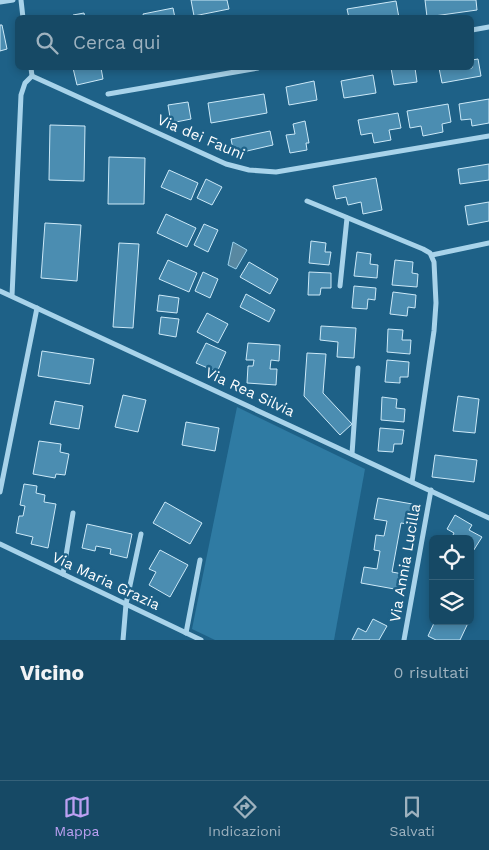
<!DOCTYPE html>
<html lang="it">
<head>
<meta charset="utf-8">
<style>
  body { margin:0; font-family:"Work Sans",sans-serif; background:#23536e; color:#f1f3f6 }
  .controls { position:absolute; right:15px; bottom:15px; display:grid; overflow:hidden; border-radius:8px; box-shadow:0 2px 8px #0003 }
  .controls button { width:45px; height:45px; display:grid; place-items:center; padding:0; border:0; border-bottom:1px solid #356179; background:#164965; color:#f1f3f6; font:25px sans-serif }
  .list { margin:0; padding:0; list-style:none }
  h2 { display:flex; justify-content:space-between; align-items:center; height:65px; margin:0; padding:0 20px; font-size:21px }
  h2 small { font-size:16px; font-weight:400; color:#9eb2bf }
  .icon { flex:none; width:28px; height:28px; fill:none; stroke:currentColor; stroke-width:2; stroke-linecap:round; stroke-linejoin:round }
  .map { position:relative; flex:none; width:489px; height:640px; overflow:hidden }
  .search { position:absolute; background:#164965; box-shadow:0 2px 8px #0003; left:15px; right:15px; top:15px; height:55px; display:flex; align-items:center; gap:12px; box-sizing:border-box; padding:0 18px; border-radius:8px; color:#9eb2bf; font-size:19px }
  .sheet { height:140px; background:#164965 }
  nav { display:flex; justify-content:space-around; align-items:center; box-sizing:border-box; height:70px; border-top:1px solid #356179; background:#164965; font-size:14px; color:#9eb2bf }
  nav a { display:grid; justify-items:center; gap:2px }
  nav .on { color:#bca0f2 }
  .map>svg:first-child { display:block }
  .green { fill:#2f7ba3 }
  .water { fill:#5888a1; stroke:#9bd1ec }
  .building { fill:#4b8db1; stroke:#cce9f8 }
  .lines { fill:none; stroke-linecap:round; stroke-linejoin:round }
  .street { stroke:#a8d3ea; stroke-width:5 }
  .labels { text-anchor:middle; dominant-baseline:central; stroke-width:5; stroke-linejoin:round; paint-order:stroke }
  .street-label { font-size:15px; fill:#fff; stroke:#1e6187 }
</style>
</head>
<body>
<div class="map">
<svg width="489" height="640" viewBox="0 0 489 640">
  <rect width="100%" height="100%" fill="#1e6187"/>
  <polygon class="green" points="237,407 365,469 334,640 215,640 192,629"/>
  <polygon class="water" points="233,242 247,250 236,269 228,265"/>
  <g class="building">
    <polygon points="191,0 227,0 229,9 194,16"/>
    <polygon points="425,0 476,0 477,10 427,17"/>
    <polygon points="396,1 399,18 349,18 347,9"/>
    <polygon points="173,8 175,18 144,18 143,14"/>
    <polygon points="84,13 85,18 73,18 73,15"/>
    <polygon points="0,25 2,25 7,49 0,51"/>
    <polygon points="478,59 481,76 442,83 439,68 472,68 472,60"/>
    <polygon points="73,68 101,68 103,79 77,85"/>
    <polygon points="391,68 415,68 417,82 394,85"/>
    <polygon points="373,75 376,93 344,98 341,81"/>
    <polygon points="314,81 317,100 289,105 286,87"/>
    <polygon points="264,94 267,113 211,123 208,103"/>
    <polygon points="489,99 489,123 472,126 471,119 461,120 459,104"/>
    <polygon points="188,102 191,119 171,123 168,105"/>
    <polygon points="448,104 451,122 442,124 443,132 423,136 421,126 410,128 407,111"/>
    <polygon points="398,113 401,128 389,130 391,140 374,143 372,133 361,135 358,120"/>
    <polygon points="305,121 309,143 306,143 307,150 290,153 286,135 295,134 293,124"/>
    <polygon points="50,125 85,126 84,181 49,180"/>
    <polygon points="270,131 273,145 234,154 231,139"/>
    <polygon points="109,157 145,158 144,204 108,204"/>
    <polygon points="489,164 489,180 460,184 458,169"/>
    <polygon points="169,170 198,183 191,200 161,187"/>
    <polygon points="376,178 382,210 363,214 361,202 348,205 346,197 336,199 333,186"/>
    <polygon points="206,179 222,187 212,205 197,198"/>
    <polygon points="489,202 489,221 468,225 465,206"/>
    <polygon points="166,214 196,228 187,247 157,233"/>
    <polygon points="45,223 81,225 77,281 41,278"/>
    <polygon points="204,224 218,230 208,252 194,245"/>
    <polygon points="311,241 326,243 325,252 331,252 329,265 309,263"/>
    <polygon points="119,243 139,244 133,328 113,327"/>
    <polygon points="357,252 371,254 370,264 378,265 377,278 354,276"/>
    <polygon points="168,260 197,273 189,292 159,279"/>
    <polygon points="395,260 413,262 412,273 418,274 417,287 392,285"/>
    <polygon points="249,262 278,279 270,294 240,277"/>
    <polygon points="203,272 218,279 210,298 195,291"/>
    <polygon points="309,272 331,273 331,288 321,288 320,295 308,295"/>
    <polygon points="354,286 376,288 375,300 368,299 367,309 352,308"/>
    <polygon points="393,292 416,295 415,308 408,307 407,316 390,314"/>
    <polygon points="246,294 275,310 269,322 240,307"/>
    <polygon points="159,295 179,298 177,313 157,311"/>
    <polygon points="207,313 228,324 218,343 197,332"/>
    <polygon points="161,317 179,319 176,337 159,334"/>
    <polygon points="321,326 356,328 354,358 337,357 338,342 320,340"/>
    <polygon points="388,329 403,330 402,340 411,340 410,354 387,352"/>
    <polygon points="206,343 226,352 217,372 196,363"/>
    <polygon points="248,343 280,345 279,361 271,360 270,369 277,369 276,385 247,383 248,366 253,366 254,360 246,360"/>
    <polygon points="42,351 94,359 90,384 38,376"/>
    <polygon points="307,353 326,354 323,393 352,424 340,435 304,396"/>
    <polygon points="387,360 409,362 408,377 400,377 400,383 385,382"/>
    <polygon points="123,395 146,400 138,432 115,427"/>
    <polygon points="458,396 479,399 475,433 453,431"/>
    <polygon points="382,397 397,399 396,408 405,409 404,422 381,420"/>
    <polygon points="55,401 83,406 79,429 50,424"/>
    <polygon points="186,422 219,428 215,451 182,445"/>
    <polygon points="380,428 404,430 402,444 394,444 393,452 378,451"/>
    <polygon points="39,441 61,444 60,452 69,454 65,475 56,474 55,478 33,474"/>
    <polygon points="435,455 477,460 474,482 432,477"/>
    <polygon points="24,484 37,486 36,493 45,495 44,502 56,504 48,548 31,544 33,537 16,533 19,516 23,516 25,506 20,505"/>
    <polygon points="378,498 418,505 414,525 401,523 392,572 403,574 400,590 361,583 364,567 377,569 380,551 374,550 376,535 384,536 387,521 374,519"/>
    <polygon points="165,502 202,523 190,544 153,523"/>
    <polygon points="455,515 472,525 469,530 482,537 470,556 470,539 451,539 454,533 447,529"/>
    <polygon points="87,524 132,534 127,558 110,554 111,549 96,546 95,551 82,548"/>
    <polygon points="160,550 188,565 170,597 149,585 156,572 149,569"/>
    <polygon points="373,619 387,626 379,640 352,640 358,628 366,632"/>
    <polygon points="435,621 465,621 468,623 460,640 436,640 428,636"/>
  </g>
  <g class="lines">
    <g class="street">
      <polyline points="21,0 23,18"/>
      <polyline points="0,2 13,0"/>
      <polyline points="472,30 489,27"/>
      <polyline points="32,76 226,164 249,170 276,172 489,136"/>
      <polyline points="108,94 258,68"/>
      <polyline points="307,201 423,249 430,253 434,262 436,303 434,331 412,482"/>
      <polyline points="432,255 489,243"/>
      <polyline points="340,286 347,218"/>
      <polyline points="0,291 489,518"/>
      <polyline points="12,296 21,95 25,83 32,76 31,68"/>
      <polyline points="352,454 358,368"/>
      <polyline points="0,492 37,308"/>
      <polyline points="0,544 201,640"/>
      <polyline points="63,574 73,513"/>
      <polyline points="186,633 200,560"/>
      <polyline points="123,640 126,604 141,534"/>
      <polyline points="404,640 431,490"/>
    </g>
  </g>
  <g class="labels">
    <g class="street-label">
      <text transform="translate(201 137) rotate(23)">Via dei Fauni</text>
      <text transform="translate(250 392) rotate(25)">Via Rea Silvia</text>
      <text transform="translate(405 563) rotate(-80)">Via Annia Lucilla</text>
      <text transform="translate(106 581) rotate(25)">Via Maria Grazia</text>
    </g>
  </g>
</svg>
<div class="controls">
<button><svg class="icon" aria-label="locate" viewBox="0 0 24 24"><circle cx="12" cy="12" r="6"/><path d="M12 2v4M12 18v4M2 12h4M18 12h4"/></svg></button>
<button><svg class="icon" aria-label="layers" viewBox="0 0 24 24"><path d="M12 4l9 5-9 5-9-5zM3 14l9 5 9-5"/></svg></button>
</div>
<div class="search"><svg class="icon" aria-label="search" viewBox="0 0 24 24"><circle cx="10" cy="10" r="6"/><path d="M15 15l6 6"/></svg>Cerca qui</div>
</div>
<section class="sheet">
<h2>Vicino<small>0 risultati</small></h2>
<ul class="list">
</ul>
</section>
<nav>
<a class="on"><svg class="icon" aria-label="map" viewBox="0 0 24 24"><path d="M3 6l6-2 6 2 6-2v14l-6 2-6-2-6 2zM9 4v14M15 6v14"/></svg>Mappa</a>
<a><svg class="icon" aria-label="directions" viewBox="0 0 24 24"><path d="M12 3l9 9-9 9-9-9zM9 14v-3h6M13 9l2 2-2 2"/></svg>Indicazioni</a>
<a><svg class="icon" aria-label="saved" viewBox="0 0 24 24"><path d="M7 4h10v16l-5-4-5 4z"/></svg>Salvati</a>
</nav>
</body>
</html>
